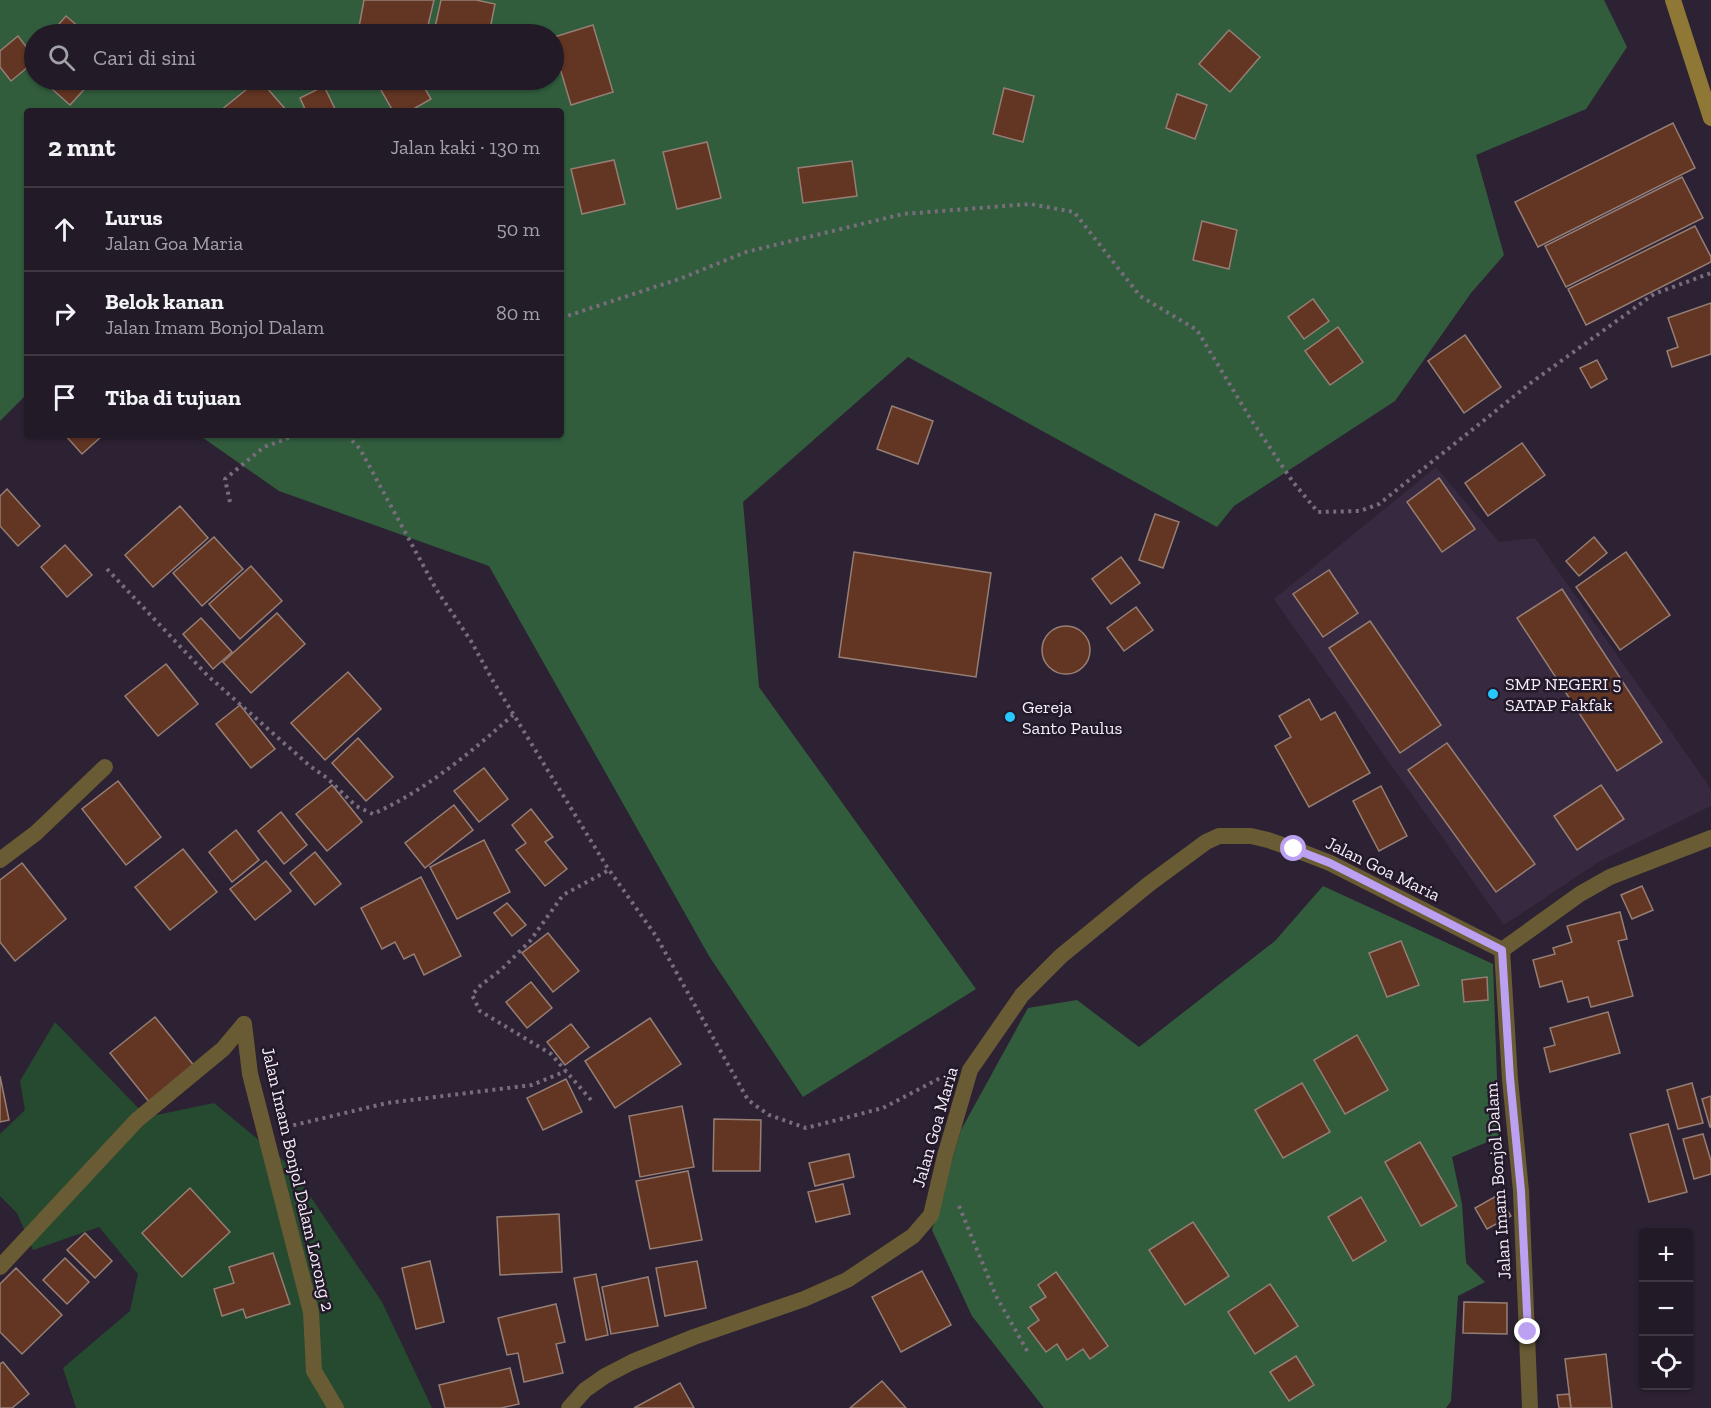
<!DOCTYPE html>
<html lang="id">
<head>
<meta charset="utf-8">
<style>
  body { margin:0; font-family:"Zilla Slab",serif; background:#2a232e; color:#f1f3f6 }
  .controls { position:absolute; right:18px; bottom:18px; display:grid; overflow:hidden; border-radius:6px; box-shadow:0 2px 4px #0004 }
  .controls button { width:54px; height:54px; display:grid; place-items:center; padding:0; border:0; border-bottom:2px solid #3f3843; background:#221a26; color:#f1f3f6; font:30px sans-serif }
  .stop { position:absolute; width:18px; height:18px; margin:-14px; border:4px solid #bca0f2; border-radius:50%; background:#fff }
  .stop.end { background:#bca0f2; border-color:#fff; box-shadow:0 2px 6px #0008 }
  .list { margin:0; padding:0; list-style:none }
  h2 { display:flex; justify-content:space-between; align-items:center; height:78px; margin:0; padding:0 24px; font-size:26px }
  h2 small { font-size:20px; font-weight:400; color:#a2a1a7 }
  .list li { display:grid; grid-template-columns:39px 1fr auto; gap:18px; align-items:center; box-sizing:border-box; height:84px; padding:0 24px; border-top:2px solid #3f3843 }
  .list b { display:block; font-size:22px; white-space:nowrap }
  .list p { margin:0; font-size:20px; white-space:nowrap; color:#a2a1a7 }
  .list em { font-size:20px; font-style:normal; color:#a2a1a7 }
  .icon { flex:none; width:33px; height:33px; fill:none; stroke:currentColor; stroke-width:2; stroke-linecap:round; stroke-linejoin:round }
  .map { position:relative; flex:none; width:1711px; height:1408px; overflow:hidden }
  .search { position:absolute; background:#221a26; box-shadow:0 2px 4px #0004; left:24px; top:24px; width:540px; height:66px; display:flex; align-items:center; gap:15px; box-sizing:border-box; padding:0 21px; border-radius:33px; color:#a2a1a7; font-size:22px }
  .panel { position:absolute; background:#221a26; box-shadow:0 2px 4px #0004; left:24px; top:108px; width:540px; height:330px; border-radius:6px }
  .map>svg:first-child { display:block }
  .built { fill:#37293f }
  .green { fill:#254a2f }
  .forest { fill:#315d3d; fill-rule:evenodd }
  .building { fill:#633523; stroke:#967e75; stroke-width:1.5 }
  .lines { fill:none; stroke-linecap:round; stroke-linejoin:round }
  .path { stroke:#776d7c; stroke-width:4; stroke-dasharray:3 4.5; stroke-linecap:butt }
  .minor { stroke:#695b33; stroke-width:16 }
  .tertiary { stroke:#695b33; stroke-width:16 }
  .secondary { stroke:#8f7835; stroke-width:16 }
  .route { stroke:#bca0f2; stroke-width:8 }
  .poi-dot { fill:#27c8fe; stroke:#231929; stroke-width:2 }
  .labels { text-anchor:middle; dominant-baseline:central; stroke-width:5; stroke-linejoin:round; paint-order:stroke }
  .poi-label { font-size:18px; fill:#f5eef9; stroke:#231929; text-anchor:start }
  .street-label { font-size:18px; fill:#f5eef9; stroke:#231929 }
</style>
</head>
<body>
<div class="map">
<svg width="1711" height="1408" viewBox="0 0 1711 1408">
  <rect width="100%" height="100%" fill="#2d2233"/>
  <polygon class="built" points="1436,467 1499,542 1535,538 1711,789 1711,806 1597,863 1504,925 1274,599"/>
  <polygon class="green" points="55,1022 147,1117 214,1103 289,1165 382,1302 432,1408 76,1408 63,1368 130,1311 138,1274 99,1227 33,1250 17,1213 0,1196 0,1134 25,1110 20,1081"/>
  <g class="forest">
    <path d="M0 0H1604L1627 47 1586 109 1476 155 1504 255 1471 293 1395 401 1234 506 1217 527 908 357 743 502 759 687 976 989 803 1097 709 956 489 566 279 491 199 435H561V111H27V394L0 421ZM34 34H554V80H34Z"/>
    <path d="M1323 886 1493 964 1499 1137 1452 1157 1462 1204 1466 1263 1485 1282 1458 1296 1451 1401 1446 1408H1044L972 1316 932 1230 961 1130 1028 1008 1077 1000 1139 1047 1275 941ZM1401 941 1419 985 1387 997 1369 953ZM1487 978 1488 1000 1465 1002 1463 980ZM1357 1035 1388 1090 1345 1114 1314 1060ZM1301 1083 1329 1132 1283 1158 1255 1110ZM1361 1198 1386 1241 1353 1260 1328 1217ZM1193 1222 1228 1276 1150 1250ZM1056 1272 1108 1346 1090 1358 1083 1349 1067 1360 1057 1344 1046 1352 1029 1328 1039 1320 1031 1307 1046 1297 1038 1285ZM1270 1285 1298 1326 1255 1354 1228 1312ZM1296 1357 1314 1385 1290 1401Z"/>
  </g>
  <g class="building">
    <polygon points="364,0 434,0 426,34 391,34 359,27"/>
    <polygon points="441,0 476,0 495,4 489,34 445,34 434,32"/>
    <polygon points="66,16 80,28 74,34 55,34 52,32"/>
    <polygon points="593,25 613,92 571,105 554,48 554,37"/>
    <polygon points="1229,30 1260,57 1230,92 1199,64"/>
    <polygon points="18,36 34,57 34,62 11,81 0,67 0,51"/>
    <polygon points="45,80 85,80 90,83 70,105 43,81"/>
    <polygon points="258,80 260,80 287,111 220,111"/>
    <polygon points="383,80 420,80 431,99 410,111 393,111 377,83"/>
    <polygon points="324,86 336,111 306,111 300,98"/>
    <polygon points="1004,88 1034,96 1023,142 993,134"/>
    <polygon points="1177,94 1207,105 1195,139 1166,128"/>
    <polygon points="1673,123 1695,168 1538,247 1515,202"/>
    <polygon points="707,142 721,198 677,209 663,152"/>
    <polygon points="614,160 625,204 582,214 571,169"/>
    <polygon points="852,161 857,196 803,203 798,168"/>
    <polygon points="1682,177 1703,218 1566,287 1545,246"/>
    <polygon points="1202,221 1237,230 1229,269 1193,260"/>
    <polygon points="1695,226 1711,257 1711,262 1586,325 1568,289"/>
    <polygon points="1313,299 1329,321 1304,339 1288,317"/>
    <polygon points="1711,303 1711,354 1672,367 1667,351 1678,347 1668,318"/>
    <polygon points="1338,327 1363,362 1330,385 1305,351"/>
    <polygon points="1465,335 1501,387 1464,413 1428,361"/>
    <polygon points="1597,360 1607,379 1591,388 1580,368"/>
    <polygon points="892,406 933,421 918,464 877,449"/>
    <polygon points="65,435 103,435 82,454"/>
    <polygon points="1522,443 1545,475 1488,516 1465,483"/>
    <polygon points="1439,478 1475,529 1442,552 1407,502"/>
    <polygon points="7,489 40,526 18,546 0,526 0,496"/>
    <polygon points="180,506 208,538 153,587 125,555"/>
    <polygon points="1155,514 1179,522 1163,568 1139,560"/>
    <polygon points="214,537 243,569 202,606 173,573"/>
    <polygon points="1594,537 1607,553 1579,576 1566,561"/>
    <polygon points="65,545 92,575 67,597 41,567"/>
    <polygon points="854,552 991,573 976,677 839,657"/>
    <polygon points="1626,552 1670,615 1620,650 1576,587"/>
    <polygon points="1121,557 1140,583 1111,604 1092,579"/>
    <polygon points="251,566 282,601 240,639 209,604"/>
    <polygon points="1329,570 1358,613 1323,637 1293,594"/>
    <polygon points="1562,589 1662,742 1617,771 1517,618"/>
    <polygon points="1136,607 1153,630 1124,651 1107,628"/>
    <polygon points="277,613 305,644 251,693 223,662"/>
    <polygon points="201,618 232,652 213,669 183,634"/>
    <polygon points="1370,621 1441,725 1400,753 1329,648"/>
    <circle cx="1066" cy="650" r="24"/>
    <polygon points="166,664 198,704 158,736 125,696"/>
    <polygon points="348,672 381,709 325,760 291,723"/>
    <polygon points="1309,699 1321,720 1335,712 1370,773 1309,807 1275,746 1291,737 1279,716"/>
    <polygon points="240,705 275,749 251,768 216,724"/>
    <polygon points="358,738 393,777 366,801 332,763"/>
    <polygon points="1447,743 1535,864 1496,892 1408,770"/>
    <polygon points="484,768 508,799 479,822 454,791"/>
    <polygon points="118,781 161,837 126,865 82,809"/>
    <polygon points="332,785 362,822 327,851 296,814"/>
    <polygon points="1601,785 1624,819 1577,850 1554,816"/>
    <polygon points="1381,786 1407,836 1379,851 1353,801"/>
    <polygon points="454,805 473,830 425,868 405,843"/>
    <polygon points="531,809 553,837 545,842 567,869 545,886 516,850 526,843 512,825"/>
    <polygon points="281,812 307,845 284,864 258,831"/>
    <polygon points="236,830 259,860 232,882 209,852"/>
    <polygon points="484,840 510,892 457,919 430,867"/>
    <polygon points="183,849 217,892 170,930 135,887"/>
    <polygon points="315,852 341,884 315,905 290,873"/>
    <polygon points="266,861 291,891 255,920 230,889"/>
    <polygon points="22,863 66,919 15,961 0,942 0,880"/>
    <polygon points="421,877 461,956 424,975 414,954 404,959 395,942 382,949 361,908"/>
    <polygon points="1642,886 1653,910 1632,919 1621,895"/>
    <polygon points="507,903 526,925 512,936 494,913"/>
    <polygon points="1620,912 1627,939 1618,941 1633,996 1591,1007 1588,997 1568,1002 1562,981 1540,987 1533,960 1555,954 1553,948 1572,942 1567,926"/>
    <polygon points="548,933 579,971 553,992 522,953"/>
    <polygon points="1401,941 1419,985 1387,997 1369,953"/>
    <polygon points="1487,977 1488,1000 1464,1002 1462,980"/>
    <polygon points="531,982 552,1008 527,1028 506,1002"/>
    <polygon points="1608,1012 1620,1053 1550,1072 1544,1048 1555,1045 1550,1028"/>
    <polygon points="155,1017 195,1067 150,1103 110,1053"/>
    <polygon points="650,1018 681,1064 615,1108 585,1061"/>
    <polygon points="571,1024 589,1047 565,1065 547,1042"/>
    <polygon points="1357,1035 1388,1090 1345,1114 1314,1060"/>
    <polygon points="0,1076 9,1120 0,1122"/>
    <polygon points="566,1079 582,1112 543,1130 527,1098"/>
    <polygon points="1302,1083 1330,1132 1283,1158 1255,1110"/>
    <polygon points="1692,1083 1703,1123 1678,1129 1667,1090"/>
    <polygon points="1711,1096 1711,1127 1710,1127 1702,1099"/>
    <polygon points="682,1106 694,1167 640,1177 629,1116"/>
    <polygon points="714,1119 761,1120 760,1171 713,1171"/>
    <polygon points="1668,1124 1687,1192 1649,1202 1630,1134"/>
    <polygon points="1703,1134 1711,1161 1711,1174 1694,1179 1683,1139"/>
    <polygon points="1420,1142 1457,1206 1421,1226 1385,1162"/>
    <polygon points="849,1154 854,1177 815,1186 809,1163"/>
    <polygon points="688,1171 702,1240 650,1249 636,1181"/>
    <polygon points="843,1184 850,1214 816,1222 808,1192"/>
    <polygon points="190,1188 230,1232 182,1277 142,1233"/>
    <polygon points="1498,1195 1511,1216 1487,1229 1475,1208"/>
    <polygon points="1361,1197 1386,1241 1353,1261 1328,1217"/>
    <polygon points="559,1214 562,1272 500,1275 497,1217"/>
    <polygon points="1193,1222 1229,1276 1185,1305 1149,1250"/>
    <polygon points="85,1233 112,1261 95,1278 67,1250"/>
    <polygon points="273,1253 290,1304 246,1318 243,1309 222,1316 214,1289 234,1283 229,1267"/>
    <polygon points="65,1258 89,1282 67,1304 43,1280"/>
    <polygon points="430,1261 444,1322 416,1329 402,1268"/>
    <polygon points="697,1261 706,1308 665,1316 656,1268"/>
    <polygon points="16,1268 62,1315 22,1354 0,1332 0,1284"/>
    <polygon points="922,1271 951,1325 901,1352 872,1297"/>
    <polygon points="1056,1272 1108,1346 1090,1359 1083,1349 1067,1360 1057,1344 1046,1352 1028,1328 1039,1320 1030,1307 1046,1297 1038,1285"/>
    <polygon points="596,1274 608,1335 586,1340 574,1278"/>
    <polygon points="648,1277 658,1326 611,1334 602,1287"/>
    <polygon points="1270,1284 1298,1326 1255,1354 1228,1312"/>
    <polygon points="1464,1302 1507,1303 1507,1334 1463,1333"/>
    <polygon points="556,1304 565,1342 556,1344 563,1373 524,1382 518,1353 507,1355 498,1318"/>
    <polygon points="1606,1354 1612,1408 1571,1408 1565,1359"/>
    <polygon points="1296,1356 1314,1385 1289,1401 1270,1372"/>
    <polygon points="3,1362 29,1394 12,1408 0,1408 0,1364"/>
    <polygon points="510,1368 519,1404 501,1408 445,1408 439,1385"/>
    <polygon points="882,1381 906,1408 850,1408"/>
    <polygon points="680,1383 694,1408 634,1408"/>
    <polygon points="1569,1394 1571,1408 1559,1408 1557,1395"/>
  </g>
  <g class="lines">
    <g class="path">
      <polyline points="561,318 682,278 746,252 903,214 1030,204 1074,212 1140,296 1197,330 1250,418 1293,482 1318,512 1360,511 1379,504 1532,382 1654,294 1711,273"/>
      <polyline points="347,435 360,449 436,589 471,641 493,681 607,867 656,936 748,1100 769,1115 806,1128 883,1108 944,1076"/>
      <polyline points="230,502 225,479 264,447 297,435"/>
      <path d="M107 569 208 676 310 766 327 778 356 806 373 814C426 790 470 753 513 715"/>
      <polyline points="591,1100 551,1054 480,1011 472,995 481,985 501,970 530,941 563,895 609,870"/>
      <polyline points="286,1127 387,1103 532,1085 566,1071"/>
      <polyline points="959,1206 996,1296 1029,1354"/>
    </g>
    <g class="minor">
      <polyline points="0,860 36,833 105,767"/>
      <polyline points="244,1024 250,1074 311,1312 314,1371 336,1408"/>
      <polyline points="0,1267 137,1120 223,1049 244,1024"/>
      <polyline points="569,1408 585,1390 605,1376 632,1362 694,1337 804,1299 847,1280 913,1236 931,1215 945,1156 970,1070 1022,995 1061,956 1149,884 1206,842 1219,836 1251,836 1268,840 1294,849 1330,863 1502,950 1580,894 1610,877 1711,838"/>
    </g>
    <polyline class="tertiary" points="1502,950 1510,1079 1521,1191 1530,1408"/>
    <polyline class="secondary" points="1673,0 1711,118"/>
  </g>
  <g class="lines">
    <polyline class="route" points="1294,849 1330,863 1502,950 1510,1078 1521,1191 1528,1332"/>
  </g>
  <g class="poi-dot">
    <circle cx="1493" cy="694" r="6"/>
    <circle cx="1010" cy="717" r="6"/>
  </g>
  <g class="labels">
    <g class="poi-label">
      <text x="1505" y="684">SMP NEGERI 5<tspan x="1505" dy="21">SATAP Fakfak</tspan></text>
      <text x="1022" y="707">Gereja<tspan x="1022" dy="21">Santo Paulus</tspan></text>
    </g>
    <g class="street-label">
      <text transform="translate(1383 869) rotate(26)">Jalan Goa Maria</text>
      <text transform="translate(935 1127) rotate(-74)">Jalan Goa Maria</text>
      <text transform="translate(298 1179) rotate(77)">Jalan Imam Bonjol Dalam Lorong 2</text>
      <text transform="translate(1498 1181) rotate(-94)">Jalan Imam Bonjol Dalam</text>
    </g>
  </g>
</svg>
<div class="controls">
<button>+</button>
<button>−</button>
<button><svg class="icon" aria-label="locate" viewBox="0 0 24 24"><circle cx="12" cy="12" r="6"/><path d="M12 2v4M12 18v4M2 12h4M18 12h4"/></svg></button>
</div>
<div class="stop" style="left:1294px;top:849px"></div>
<div class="stop end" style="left:1528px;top:1332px"></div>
<div class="search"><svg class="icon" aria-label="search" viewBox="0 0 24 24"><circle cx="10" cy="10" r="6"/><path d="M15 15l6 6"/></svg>Cari di sini</div>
<section class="panel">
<h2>2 mnt<small>Jalan kaki · 130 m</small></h2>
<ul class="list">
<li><svg class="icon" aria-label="ahead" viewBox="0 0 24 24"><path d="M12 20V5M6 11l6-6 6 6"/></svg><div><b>Lurus</b><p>Jalan Goa Maria</p></div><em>50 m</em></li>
<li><svg class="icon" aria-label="right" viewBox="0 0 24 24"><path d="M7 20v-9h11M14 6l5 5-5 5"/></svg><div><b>Belok kanan</b><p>Jalan Imam Bonjol Dalam</p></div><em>80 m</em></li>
<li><svg class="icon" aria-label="arrive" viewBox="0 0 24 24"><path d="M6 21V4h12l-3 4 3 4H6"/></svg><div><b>Tiba di tujuan</b></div></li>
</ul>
</section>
</div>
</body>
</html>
